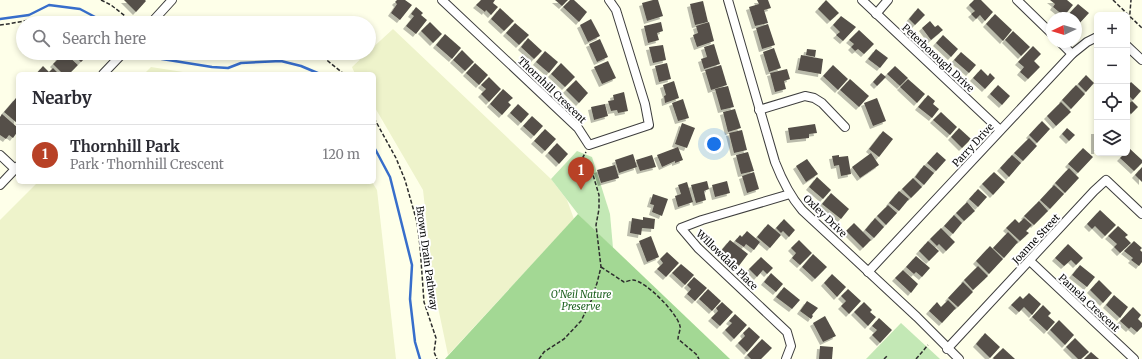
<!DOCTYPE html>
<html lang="en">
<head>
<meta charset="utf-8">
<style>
  body { margin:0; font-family:Merriweather,serif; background:#f2f2f3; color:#2b2b33 }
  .controls { position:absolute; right:12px; top:12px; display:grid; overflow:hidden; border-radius:6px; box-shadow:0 2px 6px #0003 }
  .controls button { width:36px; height:36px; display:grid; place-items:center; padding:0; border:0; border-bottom:1px solid #e1e1e2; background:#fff; color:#2b2b33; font:20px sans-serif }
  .compass { position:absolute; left:1046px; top:12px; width:36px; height:36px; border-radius:50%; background:#fff; box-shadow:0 2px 6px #0003; rotate:266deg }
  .you { position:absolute; left:714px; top:144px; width:14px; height:14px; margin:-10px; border:3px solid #fff; border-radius:50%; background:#1a73e8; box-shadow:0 0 0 6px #1a73e833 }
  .badge { display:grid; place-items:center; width:26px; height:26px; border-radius:50%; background:#b84126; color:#fff; font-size:13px; font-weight:700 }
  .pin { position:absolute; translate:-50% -33px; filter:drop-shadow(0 1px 2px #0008) }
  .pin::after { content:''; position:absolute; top:21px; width:14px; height:12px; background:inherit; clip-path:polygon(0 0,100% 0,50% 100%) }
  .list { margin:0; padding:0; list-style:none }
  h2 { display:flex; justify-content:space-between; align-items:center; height:52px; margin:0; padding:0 16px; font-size:17px }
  h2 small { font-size:13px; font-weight:400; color:#7c7c81 }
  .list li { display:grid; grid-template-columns:26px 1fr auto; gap:12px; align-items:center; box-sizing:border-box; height:60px; padding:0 16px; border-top:1px solid #e1e1e2 }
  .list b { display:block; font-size:15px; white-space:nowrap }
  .list p { margin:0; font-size:13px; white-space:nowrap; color:#7c7c81 }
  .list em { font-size:13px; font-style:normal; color:#7c7c81 }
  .icon { flex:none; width:22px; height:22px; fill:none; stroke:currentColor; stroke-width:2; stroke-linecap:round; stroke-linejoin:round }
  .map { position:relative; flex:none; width:1142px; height:359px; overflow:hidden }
  .search { position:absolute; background:#fff; box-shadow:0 2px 6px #0003; left:16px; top:16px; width:360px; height:44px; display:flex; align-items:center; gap:10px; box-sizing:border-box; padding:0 14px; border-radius:22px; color:#7c7c81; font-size:15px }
  .panel { position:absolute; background:#fff; box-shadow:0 2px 6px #0003; left:16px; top:72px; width:360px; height:112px; border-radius:6px }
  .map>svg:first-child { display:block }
  .farmland { fill:#eef3cb }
  .green { fill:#c3e8b5 }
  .forest { fill:#a3d894 }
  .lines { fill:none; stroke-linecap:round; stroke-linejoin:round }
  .stream { stroke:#376ecb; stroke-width:2.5 }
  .building { fill:#544f48; filter:url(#shadow) }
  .minor-casing { stroke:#3e3e3e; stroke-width:10 }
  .path { stroke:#2d2d2d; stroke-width:1.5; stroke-dasharray:4 2; stroke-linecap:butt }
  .minor { stroke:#fff; stroke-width:8 }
  .labels { text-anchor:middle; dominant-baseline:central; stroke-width:4; stroke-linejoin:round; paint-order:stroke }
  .street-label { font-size:10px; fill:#0b0b0b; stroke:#fff }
  .park-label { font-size:10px; font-style:italic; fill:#1d611f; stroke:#fff }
</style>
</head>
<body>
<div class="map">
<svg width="1142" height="359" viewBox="0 0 1142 359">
  <defs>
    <filter id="shadow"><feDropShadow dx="-3" dy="3" stdDeviation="0" flood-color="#0004"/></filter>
  </defs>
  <rect width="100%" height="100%" fill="#feffe9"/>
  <g class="farmland">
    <polygon points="393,29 551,179 567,200 574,219 448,355 434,288 423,190 374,106 374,74 355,74 352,67 367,53 369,53 369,51"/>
    <polygon points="151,67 196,74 144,74"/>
    <polygon points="38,182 372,182 377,190 396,359 0,359 0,220"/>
  </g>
  <g class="green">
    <polygon points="577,151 592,157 610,214 613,248 578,214 551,179"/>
    <polygon points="901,323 940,359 866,359"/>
  </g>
  <polygon class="forest" points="578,214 730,359 445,359"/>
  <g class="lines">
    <g class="stream">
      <polyline points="0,19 29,15 49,5 80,9 97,18 102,23"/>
      <polyline points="148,54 162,59 212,67 228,68 241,63 281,61 301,66 320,74"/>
      <polyline points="374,147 390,177 412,265 410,299 415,342 420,359"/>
    </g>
  </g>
  <g class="building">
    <polygon points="124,0 145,0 146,1 136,12"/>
    <polygon points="397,0 405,0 412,5 400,20 391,13 397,4 395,2"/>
    <polygon points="481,0 495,0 493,3 498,7 491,15 486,10 485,12 476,5"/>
    <polygon points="555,0 568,0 562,6"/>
    <polygon points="570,0 574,0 587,12 579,22 563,7"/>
    <polygon points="653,0 658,0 663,16 647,21 642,3"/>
    <polygon points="757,0 768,0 771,8 764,10 768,23 755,26 749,7 759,4"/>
    <polygon points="826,0 839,13 830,21 818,9"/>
    <polygon points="974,0 981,0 993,12 985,21 980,15 976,19 971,14 975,11 969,5"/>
    <polygon points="1050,0 1067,0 1073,5 1064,16 1053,7 1055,4"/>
    <polygon points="703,1 708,22 695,25 690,4"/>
    <polygon points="1078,4 1089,13 1076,27 1076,18 1065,18"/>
    <polygon points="416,7 423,13 421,15 427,20 416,34 406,26 414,16 411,14"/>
    <polygon points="500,8 514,21 504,31 491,19"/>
    <polygon points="918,8 925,15 915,25 909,19"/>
    <polygon points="995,14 1012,30 1003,41 986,24"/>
    <polygon points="841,16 856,27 843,41 836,35 840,32 833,25"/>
    <polygon points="591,19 600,36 588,42 580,25"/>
    <polygon points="930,21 935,27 938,25 943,30 931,40 922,28"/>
    <polygon points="430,22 442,34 433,43 421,31"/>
    <polygon points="661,22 663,31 657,33 659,40 648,43 644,26"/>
    <polygon points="709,22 714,41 697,47 693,35 698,33 696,26"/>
    <polygon points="515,23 529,35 519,45 506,33"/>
    <polygon points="768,24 775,45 762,49 756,28"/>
    <polygon points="859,30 874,44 864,54 858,49 855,51 851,47 854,44 849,40"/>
    <polygon points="1013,31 1030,47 1021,56 1005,40"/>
    <polygon points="445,34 461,48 452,59 436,45"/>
    <polygon points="943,35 958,49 951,57 936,43"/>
    <polygon points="528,38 542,51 534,59 521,47"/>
    <polygon points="600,39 608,57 597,62 589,44"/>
    <polygon points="714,44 720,64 704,69 701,59 707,57 704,47"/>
    <polygon points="663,45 666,60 653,63 649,47"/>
    <polygon points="1033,46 1041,54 1034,61 1040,67 1028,79 1020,72 1024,67 1018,62"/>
    <polygon points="774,48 781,68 769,72 763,52"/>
    <polygon points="807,49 816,50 815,57 806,55"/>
    <polygon points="876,49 888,58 880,68 868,59"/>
    <polygon points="462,50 474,62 465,71 453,60"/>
    <polygon points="545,51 558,62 549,73 536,62"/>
    <polygon points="961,52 976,65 969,73 954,60"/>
    <polygon points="55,53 65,53 78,65 69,74 63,74 53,64 59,58"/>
    <polygon points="71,53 86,53 88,55 81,62"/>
    <polygon points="801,55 823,59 821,74 798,70"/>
    <polygon points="608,61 616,78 602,84 594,67"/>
    <polygon points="475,63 488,75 479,85 466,73"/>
    <polygon points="561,63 575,77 565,87 551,74"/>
    <polygon points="667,63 671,79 659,82 655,66"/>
    <polygon points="721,65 727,85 711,90 705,70"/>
    <polygon points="833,65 848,79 838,90 823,76"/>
    <polygon points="43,66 49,72 53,68 58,73 56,74 36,74"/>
    <polygon points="895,66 908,78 900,86 887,74"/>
    <polygon points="787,69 790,79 784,81 786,89 775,92 770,73"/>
    <polygon points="981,69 988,76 990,73 995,78 985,89 973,78"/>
    <polygon points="881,73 886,77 877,86 873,82"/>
    <polygon points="1086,75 1094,83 1086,92 1078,84"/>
    <polygon points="489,77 501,89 489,102 481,94 486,89 481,85"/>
    <polygon points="850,79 869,96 859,107 840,90"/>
    <polygon points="908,79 925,94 917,103 900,87"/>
    <polygon points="576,80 588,93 579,103 566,90"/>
    <polygon points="674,81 679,98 665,103 664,96 666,95 663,85"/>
    <polygon points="1131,82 1141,91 1133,100 1127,94 1127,87"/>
    <polygon points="998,85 1010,96 1002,105 990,94"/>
    <polygon points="1076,85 1085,94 1071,109 1062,100"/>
    <polygon points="728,86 734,107 721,110 715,89"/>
    <polygon points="503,89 513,98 508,102 511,105 502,115 490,104"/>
    <polygon points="624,92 628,111 618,113 617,110 611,111 608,101 614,100 613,95"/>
    <polygon points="928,95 935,101 933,104 939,109 932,118 918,107"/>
    <polygon points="16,98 18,100 17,123 4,112"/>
    <polygon points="877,98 886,121 873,126 864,103"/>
    <polygon points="683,99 689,118 678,121 672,103"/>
    <polygon points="1132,101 1138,107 1131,114 1127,110 1127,105"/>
    <polygon points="1061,102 1071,112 1056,126 1047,116"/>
    <polygon points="518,104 529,114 521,123 510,113"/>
    <polygon points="605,104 608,116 594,120 591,107"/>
    <polygon points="735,109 741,128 728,132 723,112"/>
    <polygon points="941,112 957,127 950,135 933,120"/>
    <polygon points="2,114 18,128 18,131 13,138 9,135 6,139 0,135 0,117"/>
    <polygon points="532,116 543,126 534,136 523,126"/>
    <polygon points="1042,121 1050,129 1037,143 1029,135"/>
    <polygon points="682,123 695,128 687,148 675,144"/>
    <polygon points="815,124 817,133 809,134 809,138 790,140 788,128"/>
    <polygon points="959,128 971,139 962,148 951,137"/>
    <polygon points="1067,128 1075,135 1069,141 1062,134"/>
    <polygon points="545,129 556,139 545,151 534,141"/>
    <polygon points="742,130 747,150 734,153 729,133"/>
    <polygon points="883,131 893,139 879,157 869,149"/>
    <rect x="1094" y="131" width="3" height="20"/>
    <polygon points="1029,138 1037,146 1023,161 1014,153"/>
    <polygon points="557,143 568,154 559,164 548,153"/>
    <polygon points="678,147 683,160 675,163 675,161 662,167 657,155"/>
    <polygon points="1083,148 1093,157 1078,173 1068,164"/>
    <polygon points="1129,148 1142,160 1142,163 1134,171 1120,158 1125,153 1127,153 1127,151"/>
    <polygon points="748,152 754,171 741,174 736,155"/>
    <polygon points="937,152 946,160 936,171 927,163"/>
    <polygon points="871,153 879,165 860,178 852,167"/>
    <polygon points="633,154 637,167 619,173 615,160"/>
    <polygon points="652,155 656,167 640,171 636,160"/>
    <polygon points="839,155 839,157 848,156 851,174 841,176 839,165 834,166 832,156"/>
    <polygon points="1012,155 1021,163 1009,177 1000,168"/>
    <polygon points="807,159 818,174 806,182 796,166"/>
    <polygon points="615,165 619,178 601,183 597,170"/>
    <polygon points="924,165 934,173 924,185 915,177"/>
    <polygon points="1142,167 1142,182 1135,175"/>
    <polygon points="1069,168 1079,178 1065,193 1055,183"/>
    <polygon points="754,172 759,189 747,193 742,176"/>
    <polygon points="994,172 1005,182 993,195 982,184"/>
    <polygon points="817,177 831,190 823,199 809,187"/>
    <polygon points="913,178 922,187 911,198 902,189"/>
    <polygon points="707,181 709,189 704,191 706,200 696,203 691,185"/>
    <polygon points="727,181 730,193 715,197 712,185"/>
    <polygon points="687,182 693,202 678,207 675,196 681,194 678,185"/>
    <polygon points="1054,185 1064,194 1050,209 1040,200"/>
    <polygon points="978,189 987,197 978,207 969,199"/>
    <polygon points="899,191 909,199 899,211 889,203"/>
    <polygon points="831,193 849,209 841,219 822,204"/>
    <polygon points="653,194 668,199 662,216 652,212 654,205 650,204"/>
    <polygon points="1039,201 1048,211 1034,225 1024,216"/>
    <polygon points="967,202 975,211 964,221 956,213"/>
    <polygon points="888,205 897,213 886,225 877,216"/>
    <polygon points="1100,210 1116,225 1105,236 1095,226 1092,229 1087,224"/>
    <polygon points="954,215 962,223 953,234 944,226"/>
    <polygon points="643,217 655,219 654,229 642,228 641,235 630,233 632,218 643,220"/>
    <polygon points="875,218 884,227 874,238 865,230"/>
    <polygon points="1024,218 1032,225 1026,231 1029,233 1020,241 1006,228 1015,219 1019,223"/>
    <polygon points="784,219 795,230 789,237 783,231 781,233 776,228"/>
    <polygon points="854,223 871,240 863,248 846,231"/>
    <polygon points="768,224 781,235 770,248 757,237"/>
    <polygon points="1118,226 1128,235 1125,237 1131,243 1120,253 1114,247 1117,244 1108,236"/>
    <polygon points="941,228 955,242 946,251 939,244 937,246 930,239"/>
    <polygon points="747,231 760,242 754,250 746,244 744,247 735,241 740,235 742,237"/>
    <polygon points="1008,232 1018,242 1004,258 993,248"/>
    <polygon points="651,236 659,257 647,262 639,241"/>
    <polygon points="730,240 748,254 738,267 720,252"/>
    <polygon points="799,240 812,253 800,265 792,258 796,253 791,248"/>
    <polygon points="928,241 939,251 929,261 919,251"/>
    <polygon points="1134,241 1142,248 1140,250 1142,252 1142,262 1139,266 1131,260 1133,258 1124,251"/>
    <polygon points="1068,244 1083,258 1076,265 1071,260 1064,266 1055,258"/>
    <polygon points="990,246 1003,259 989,274 976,261"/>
    <polygon points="667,252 679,263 666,277 657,269 663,263 660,259"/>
    <polygon points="813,254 827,267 815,279 802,267"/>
    <polygon points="916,256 930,268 922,277 916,272 914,274 906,267"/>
    <polygon points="761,257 773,268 767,274 763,270 757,277 749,269"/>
    <polygon points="681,264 694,275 685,285 672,273"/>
    <polygon points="1080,265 1095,277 1087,287 1072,275"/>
    <polygon points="978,266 988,276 973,290 964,280"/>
    <polygon points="903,270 918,284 911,293 895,278"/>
    <polygon points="771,273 783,284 776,292 764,282"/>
    <polygon points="832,274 846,287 837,297 824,283"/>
    <polygon points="694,277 707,288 695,301 687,294 691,289 687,285"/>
    <polygon points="1099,280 1112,293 1103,303 1090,290"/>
    <polygon points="963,282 973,292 958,307 948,298"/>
    <polygon points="784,287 800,300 792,309 776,297"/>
    <polygon points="708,289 721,301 712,311 699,299"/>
    <polygon points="848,289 861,301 849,314 841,306 846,301 841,296"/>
    <polygon points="1029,293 1041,304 1032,315 1024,307 1019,312 1011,305 1020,296 1023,299"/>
    <polygon points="1114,295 1128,307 1120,318 1106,305"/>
    <polygon points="948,300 956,308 942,323 929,311 937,302 941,307"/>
    <polygon points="807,301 818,308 812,315 813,316 811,319 800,311"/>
    <polygon points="722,302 733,312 720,326 711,318 718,311 716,308"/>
    <polygon points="864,302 872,310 870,312 876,317 868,326 854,312"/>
    <polygon points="1043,305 1051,313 1048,316 1055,322 1047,331 1032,317"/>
    <polygon points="1133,307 1141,315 1138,319 1142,323 1142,327 1137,332 1131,327 1129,329 1120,321"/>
    <polygon points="735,314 747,325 734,339 725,330 732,323 729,321"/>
    <polygon points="825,316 836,336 823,342 813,323"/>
    <polygon points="879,318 892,330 880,343 872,335 877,330 872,326"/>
    <polygon points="1059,320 1074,335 1065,345 1050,330"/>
    <polygon points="749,327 760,337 747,352 738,343 745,336 743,333"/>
    <polygon points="985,333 1000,347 990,358 976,344"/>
    <polygon points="1075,338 1089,352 1081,359 1078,359 1066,347"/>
    <polygon points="762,339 772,348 761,359 751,359 747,355"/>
    <polygon points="820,346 833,347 832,359 819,359"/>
    <polygon points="1003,348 1015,359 994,359 993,358"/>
    <polygon points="1091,352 1099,359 1084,359"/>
  </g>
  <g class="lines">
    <g class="minor-casing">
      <g id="minor">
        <polyline points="442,0 578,128 589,145 649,125 645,104 616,10 609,0"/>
        <path d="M728 0 775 162C782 180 790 196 802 210L917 317 959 359"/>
        <polyline points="862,0 1000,130"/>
        <polyline points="1017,0 1052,34"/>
        <polyline points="876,14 888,0"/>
        <polyline points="151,23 172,0"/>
        <polyline points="1060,42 1072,54"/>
        <polyline points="1127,46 1142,60"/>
        <polyline points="103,74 123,53"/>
        <polyline points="759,110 805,96 814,98 822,103 845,127"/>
        <polyline points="0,155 15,169"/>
        <polyline points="0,185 18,166"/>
        <polyline points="1030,261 1134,359"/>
        <polyline points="868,272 1072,54 1087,42 1097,37"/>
        <polyline points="947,349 1094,191 1106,180 1142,214"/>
        <polyline points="786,359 791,346 787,332 698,248 681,228 702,220 790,194"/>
      </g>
    </g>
    <g class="path">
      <polyline points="101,0 111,5 134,23"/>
      <polyline points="1113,0 1142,28"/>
      <path d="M0 25C28 22 60 9 87 23"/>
      <polyline points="1127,38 1128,37 1131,0"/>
      <polyline points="318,53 344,74"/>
      <polyline points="374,118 396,158 405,180 417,222 420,246 424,302 436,338 434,352 437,359"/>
      <path d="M601 267 624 282C626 282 630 280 633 280 646 281 677 313 680 326 681 329 678 335 678 339L696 354 699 359"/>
      <polyline points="539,359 544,352 564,339 581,321 591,301 597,283 601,267 596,225 599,209 599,195 591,168 583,157 586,152"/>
      <polyline points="884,359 888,355"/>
      <polyline points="916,359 928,345"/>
    </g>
    <use href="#minor" class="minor"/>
  </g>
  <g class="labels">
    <g class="street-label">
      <text transform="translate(938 58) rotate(43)">Peterborough Drive</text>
      <text transform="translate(552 90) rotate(44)">Thornhill Crescent</text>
      <text transform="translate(973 145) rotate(-47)">Parry Drive</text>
      <text transform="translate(825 216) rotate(44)">Oxley Drive</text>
      <text transform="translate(1036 239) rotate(-47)">Joanne Street</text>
      <text transform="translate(427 258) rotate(82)">Brown Drain Pathway</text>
      <text transform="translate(727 260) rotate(44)">Willowdale Place</text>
      <text transform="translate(1089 303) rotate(43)">Pamela Crescent</text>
    </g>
    <g class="park-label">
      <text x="581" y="294">O'Neil Nature<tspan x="581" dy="12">Preserve</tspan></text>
    </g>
  </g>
</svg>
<div class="controls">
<button>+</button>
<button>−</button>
<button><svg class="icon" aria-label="locate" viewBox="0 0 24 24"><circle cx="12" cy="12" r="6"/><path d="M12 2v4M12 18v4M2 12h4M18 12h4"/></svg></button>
<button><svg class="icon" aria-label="layers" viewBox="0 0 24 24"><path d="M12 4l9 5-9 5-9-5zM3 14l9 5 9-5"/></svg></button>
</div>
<svg class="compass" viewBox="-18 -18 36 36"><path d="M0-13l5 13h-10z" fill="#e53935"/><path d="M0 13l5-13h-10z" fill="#7c7c81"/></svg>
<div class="you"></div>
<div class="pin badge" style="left:581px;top:190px">1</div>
<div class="search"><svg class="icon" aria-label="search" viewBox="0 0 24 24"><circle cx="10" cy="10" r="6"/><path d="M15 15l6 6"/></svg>Search here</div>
<section class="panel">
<h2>Nearby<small></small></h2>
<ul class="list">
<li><span class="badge">1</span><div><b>Thornhill Park</b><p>Park · Thornhill Crescent</p></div><em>120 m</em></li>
</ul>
</section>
</div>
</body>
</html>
